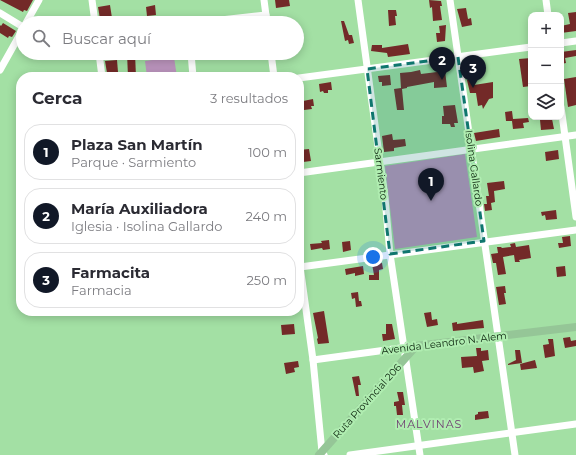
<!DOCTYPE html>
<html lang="es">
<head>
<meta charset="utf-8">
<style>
  body { margin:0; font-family:Montserrat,sans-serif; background:#f7f7f7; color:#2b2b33 }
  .controls { position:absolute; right:12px; top:12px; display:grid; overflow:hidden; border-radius:8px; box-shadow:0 2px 10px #0003 }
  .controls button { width:36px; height:36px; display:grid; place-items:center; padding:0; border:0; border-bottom:1px solid #e1e1e2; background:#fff; color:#2b2b33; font:20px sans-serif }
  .you { position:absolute; left:373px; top:257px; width:14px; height:14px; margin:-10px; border:3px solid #fff; border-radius:50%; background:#1a73e8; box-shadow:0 0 0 6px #1a73e833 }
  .badge { display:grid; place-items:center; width:26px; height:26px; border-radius:50%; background:#111827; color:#fff; font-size:13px; font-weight:700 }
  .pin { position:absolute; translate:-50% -33px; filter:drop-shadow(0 1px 2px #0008) }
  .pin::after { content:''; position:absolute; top:21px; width:14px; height:12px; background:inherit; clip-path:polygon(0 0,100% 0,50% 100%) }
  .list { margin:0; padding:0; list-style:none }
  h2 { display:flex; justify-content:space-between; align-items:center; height:52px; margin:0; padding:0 16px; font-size:17px }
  h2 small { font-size:13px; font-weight:400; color:#7c7c81 }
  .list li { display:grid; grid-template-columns:26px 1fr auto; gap:12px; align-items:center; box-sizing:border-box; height:56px; margin:0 8px 8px; padding:0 8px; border:1px solid #e1e1e2; border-radius:16px }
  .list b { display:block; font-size:15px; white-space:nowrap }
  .list p { margin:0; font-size:13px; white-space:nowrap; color:#7c7c81 }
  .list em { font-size:13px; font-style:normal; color:#7c7c81 }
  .icon { flex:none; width:22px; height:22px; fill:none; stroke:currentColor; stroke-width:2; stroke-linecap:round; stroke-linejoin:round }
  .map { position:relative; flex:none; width:576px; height:455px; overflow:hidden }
  .search { position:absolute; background:#fff; box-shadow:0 2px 10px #0003; left:16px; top:16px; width:288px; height:44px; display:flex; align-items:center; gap:10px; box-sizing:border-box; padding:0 14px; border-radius:22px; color:#7c7c81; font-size:15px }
  .panel { position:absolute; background:#fff; box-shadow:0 2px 10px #0003; left:16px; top:72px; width:288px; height:244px; border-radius:16px }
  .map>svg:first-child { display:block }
  .green { fill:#bc95be }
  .building { fill:#732a28 }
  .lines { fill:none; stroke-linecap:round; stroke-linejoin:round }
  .minor { stroke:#fff; stroke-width:7 }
  .major { stroke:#95c697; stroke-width:8 }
  .marked { fill:#0f766e; fill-opacity:0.2; stroke:#0f766e; stroke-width:3; stroke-dasharray:8 5; stroke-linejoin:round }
  .labels { text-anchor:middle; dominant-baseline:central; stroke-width:4; stroke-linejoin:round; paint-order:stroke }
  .street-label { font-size:10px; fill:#0b240d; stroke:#b0edb1 }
  .neighbourhood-label { font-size:11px; letter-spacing:1px; fill:#6f3f72; stroke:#b0edb1 }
</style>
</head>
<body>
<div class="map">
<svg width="576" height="455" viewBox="0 0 576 455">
  <rect width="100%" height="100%" fill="#a3e0a4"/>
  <g class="green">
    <polygon points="174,57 177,77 147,77 145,61"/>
    <polygon points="465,154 477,237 395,249 385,166"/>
  </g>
  <g class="building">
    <polygon points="0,0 33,0 27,11 24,10 23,12"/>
    <polygon points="275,0 289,0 290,6 276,8"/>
    <polygon points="429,0 441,1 442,6 440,6 442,20 433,21 432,7 430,8"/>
    <polygon points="110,5 112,18 100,19 98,7"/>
    <polygon points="155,5 156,15 147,16 146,7"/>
    <polygon points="466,8 468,19 471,18 472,25 462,27 457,9"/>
    <polygon points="388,10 396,10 397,16 395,16 396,25 389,26"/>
    <polygon points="576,12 576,31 561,33 561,26 570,24 568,13"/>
    <polygon points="341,21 344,21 349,35 352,35 354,43 349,44 348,40 345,41"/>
    <polygon points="3,23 16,31 12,37 9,36 8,38 0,33 0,25 1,26"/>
    <polygon points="446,25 445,41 437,42 436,33 440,33 439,26"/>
    <polygon points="408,44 410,54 388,57 387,53 371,51 372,45 382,45 382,48"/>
    <polygon points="576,50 576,56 565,58 566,63 561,64 561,52"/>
    <polygon points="127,53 135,53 136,77 128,77"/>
    <polygon points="531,58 531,86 523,87 519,59"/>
    <polygon points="117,60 118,72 107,73 105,61"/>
    <polygon points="479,60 480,67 465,70 464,65 468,65 467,62"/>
    <polygon points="420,70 421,74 445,71 447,87 434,88 434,82 407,87 407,88 402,89 404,110 397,110 394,89 401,88 400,73 411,72"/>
    <polygon points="390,75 391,85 382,86 382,82 379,82 378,76"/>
    <polygon points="576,77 576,105 568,107 564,79"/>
    <polygon points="473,79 474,85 493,82 493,98 489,99 483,109 482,105 478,106 476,93 470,93 467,80"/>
    <polygon points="331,82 332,90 328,90 328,93 324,93 323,91 320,92 319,84"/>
    <polygon points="313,99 314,106 311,106 312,109 304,110 303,101"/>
    <polygon points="455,105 458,123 454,123 455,127 451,127 450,124 442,124 442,116 444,116 443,106"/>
    <polygon points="512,111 513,119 528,118 529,122 523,123 524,128 513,129 512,121 506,121 505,112"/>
    <polygon points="552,119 554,129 541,130 540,120"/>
    <polygon points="499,129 500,137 476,141 474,133"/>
    <polygon points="392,134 393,140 405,139 406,146 394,148 394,151 384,152 382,136"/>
    <polygon points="309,149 311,161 303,162 302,154 299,155 299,150"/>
    <polygon points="558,150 559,159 546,161 545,152"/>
    <polygon points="504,181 505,189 494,191 495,202 491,203 492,210 485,211 484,204 487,204 486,196 489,196 487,183"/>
    <polygon points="556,210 557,219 546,220 545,215 542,216 541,212"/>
    <polygon points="570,236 571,246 559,248 558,243 563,243 562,237"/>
    <polygon points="329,240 330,249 323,250 322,248 311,250 310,244 322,243 321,241"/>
    <polygon points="350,241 351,250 343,252 342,242"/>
    <polygon points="515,243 516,247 529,245 531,258 519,260 520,262 515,262 514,255 503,257 506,274 498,275 496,263 493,263 491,254 498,253 497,247 501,247 502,248 511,247 510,244"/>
    <polygon points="382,263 383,269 379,270 379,280 369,280 369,275 374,275 372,264"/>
    <polygon points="363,266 364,274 355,276 355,273 346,275 345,269"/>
    <polygon points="565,266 566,276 557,277 556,267"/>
    <polygon points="505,286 506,293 504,293 506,304 499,305 496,287"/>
    <polygon points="358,292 359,301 361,301 362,306 356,307 355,298 352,299 351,293"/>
    <polygon points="324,311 329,343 318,344 317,339 318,338 313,313"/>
    <polygon points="431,312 432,320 437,319 438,325 427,327 424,313"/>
    <polygon points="483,320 484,328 453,331 452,323 457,322 457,324"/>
    <polygon points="294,324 295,334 282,335 281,325"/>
    <polygon points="386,324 392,324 395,339 383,341 382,334 386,334"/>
    <polygon points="570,337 571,341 576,340 576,346 565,348 563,338"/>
    <polygon points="548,339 553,339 555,356 545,358 543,345 549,344"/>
    <polygon points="476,348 481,348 481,351 488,350 489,360 482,361 484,371 474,373 473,367 462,368 461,357 477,356"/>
    <polygon points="515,350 520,350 522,363 508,365 508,364 516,360"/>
    <polygon points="535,360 537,368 521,370 520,364"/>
    <polygon points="298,361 299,367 294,368 295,372 286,374 284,363"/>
    <polygon points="359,376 361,385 358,385 359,396 356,396 352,377"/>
    <polygon points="397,392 403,392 405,405 402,405 403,415 397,415 396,406 394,406 394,402 399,401"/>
    <polygon points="488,411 489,418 475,420 475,415 478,414 478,412"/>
  </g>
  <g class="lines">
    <g class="minor">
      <polyline points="92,0 95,23"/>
      <polyline points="264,0 267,23"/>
      <polyline points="358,0 385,198 390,254 420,455"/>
      <polyline points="450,0 515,455"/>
      <polyline points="546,0 548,15"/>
      <polyline points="0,13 23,27"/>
      <polyline points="26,23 39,0"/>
      <polyline points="194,23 266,15"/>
      <polyline points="561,43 576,41"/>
      <polyline points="99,53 102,77"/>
      <polyline points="191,53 193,77"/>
      <polyline points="271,53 274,77"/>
      <polyline points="0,70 23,29"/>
      <polyline points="299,78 531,47"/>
      <polyline points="561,107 576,217"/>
      <polyline points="299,173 576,135"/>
      <polyline points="299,259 313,360 322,452 324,455"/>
      <polyline points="300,267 576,230"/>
      <polyline points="313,360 408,347"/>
      <polyline points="350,455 576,424"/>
    </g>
    <polyline class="major" points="319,455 416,346 576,327"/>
  </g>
  <path class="marked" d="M458 57 484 241 390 254 367 69Z"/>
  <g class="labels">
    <g class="street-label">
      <text transform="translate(474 168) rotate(82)">Isolina Gallardo</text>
      <text transform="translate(381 174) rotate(83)">Sarmiento</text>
      <text transform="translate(444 343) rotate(-7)">Avenida Leandro N. Alem</text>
      <text transform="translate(367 401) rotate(-48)">Ruta Provincial 206</text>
    </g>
    <g class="neighbourhood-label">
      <text x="429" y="424">MALVINAS</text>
    </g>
  </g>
</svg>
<div class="controls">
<button>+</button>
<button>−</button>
<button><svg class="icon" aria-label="layers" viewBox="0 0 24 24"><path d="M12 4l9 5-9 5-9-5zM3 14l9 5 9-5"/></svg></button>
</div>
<div class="you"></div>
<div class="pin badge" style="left:431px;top:201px">1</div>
<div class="pin badge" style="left:442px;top:80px">2</div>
<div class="pin badge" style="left:473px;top:88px">3</div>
<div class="search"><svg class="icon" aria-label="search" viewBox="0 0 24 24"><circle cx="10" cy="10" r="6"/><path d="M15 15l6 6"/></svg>Buscar aquí</div>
<section class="panel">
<h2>Cerca<small>3 resultados</small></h2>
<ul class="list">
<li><span class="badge">1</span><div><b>Plaza San Martín</b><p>Parque · Sarmiento</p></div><em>100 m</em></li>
<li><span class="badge">2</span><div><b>María Auxiliadora</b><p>Iglesia · Isolina Gallardo</p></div><em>240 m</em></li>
<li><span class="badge">3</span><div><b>Farmacita</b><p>Farmacia</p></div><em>250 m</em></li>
</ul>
</section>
</div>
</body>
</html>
